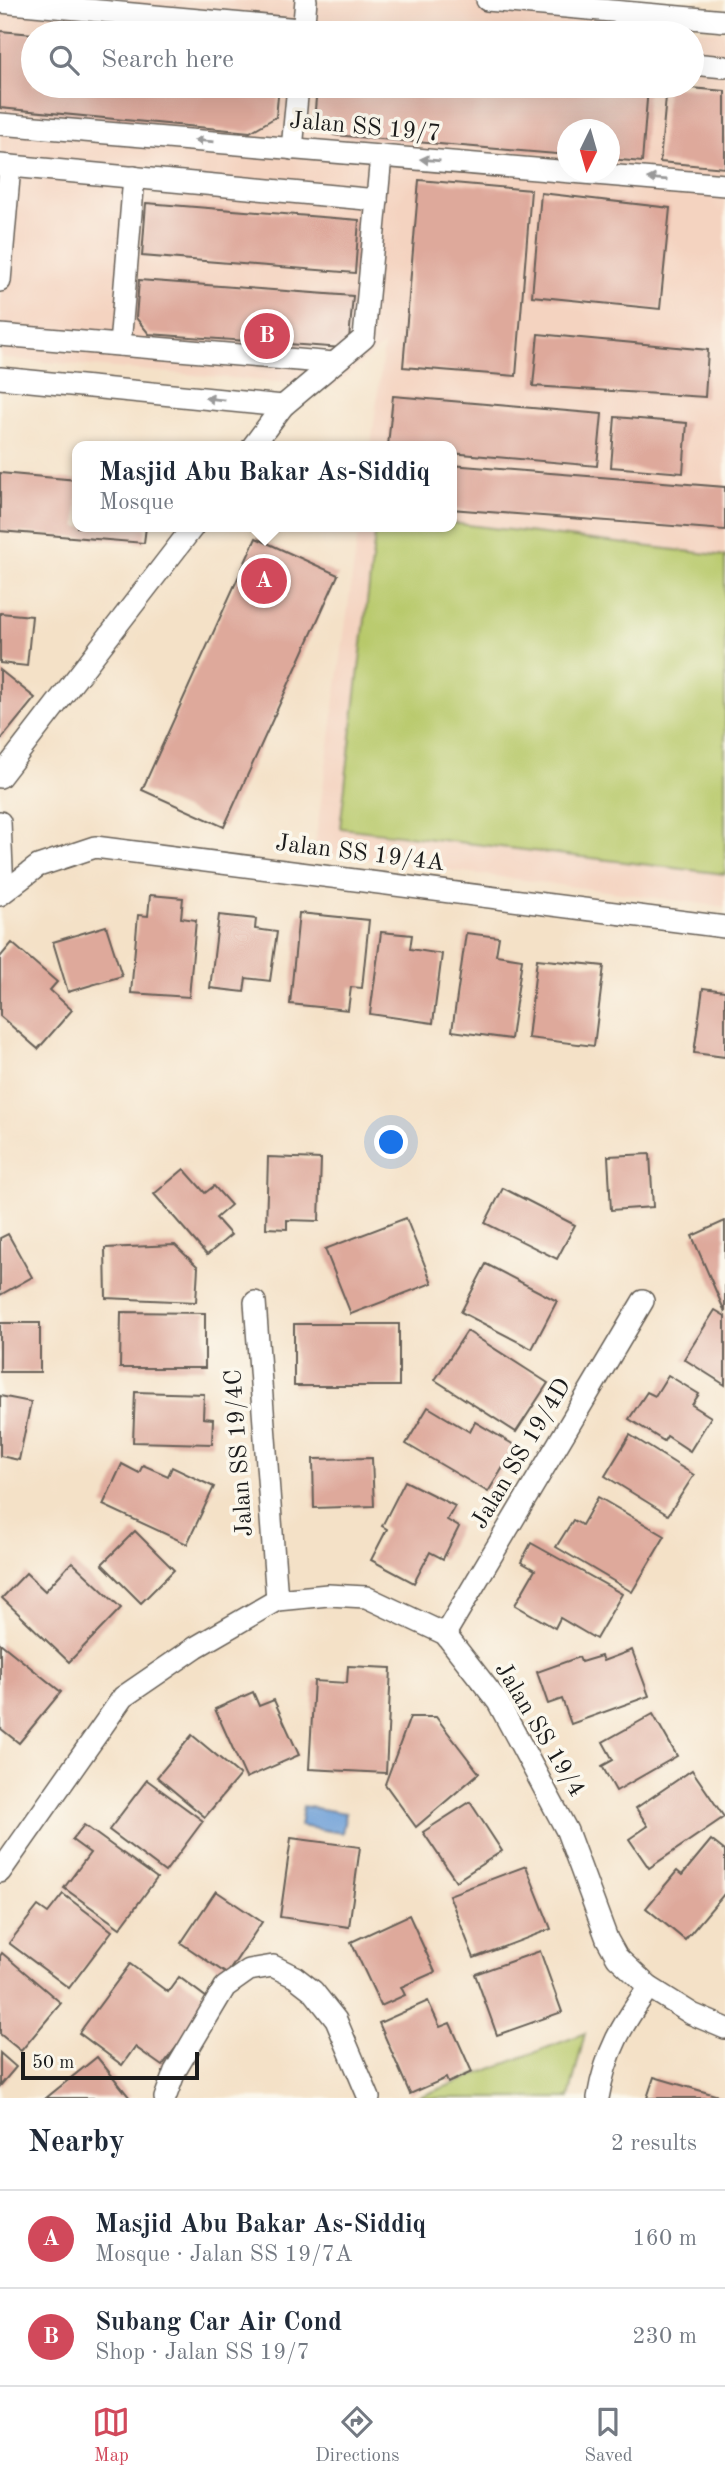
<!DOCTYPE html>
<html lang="en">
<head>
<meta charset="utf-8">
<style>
  body { margin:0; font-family:"Old Standard TT",serif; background:#f6f6f7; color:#1f2937 }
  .compass { position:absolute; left:557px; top:119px; width:63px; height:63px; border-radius:50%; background:#fff; box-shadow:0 7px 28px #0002; rotate:185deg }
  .scale { position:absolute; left:21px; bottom:18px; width:178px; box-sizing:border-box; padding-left:7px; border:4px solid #1c1c1c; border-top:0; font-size:19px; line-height:24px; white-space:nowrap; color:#1c1c1c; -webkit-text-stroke:5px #fbf7ec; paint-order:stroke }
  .you { position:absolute; left:392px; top:1143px; width:24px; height:24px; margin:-18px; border:5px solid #fff; border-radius:50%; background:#1a73e8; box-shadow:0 0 0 10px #1a73e833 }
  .badge { display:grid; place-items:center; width:46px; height:46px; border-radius:50%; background:#d1495b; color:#fff; font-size:23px; font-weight:700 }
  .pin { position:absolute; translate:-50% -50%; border:4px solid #fff; box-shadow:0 2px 7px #0006 }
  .popup { position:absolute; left:72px; top:441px; width:385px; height:91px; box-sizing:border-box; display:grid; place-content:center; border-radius:14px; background:#fff; filter:drop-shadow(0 2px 5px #0005); font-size:23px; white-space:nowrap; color:#747a83 }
  .popup b { font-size:26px; color:#1f2937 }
  .popup::after { content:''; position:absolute; left:50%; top:100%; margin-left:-14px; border:14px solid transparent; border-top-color:#fff }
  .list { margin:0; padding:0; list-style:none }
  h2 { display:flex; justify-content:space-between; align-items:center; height:91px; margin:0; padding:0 28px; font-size:30px }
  h2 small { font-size:23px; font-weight:400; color:#747a83 }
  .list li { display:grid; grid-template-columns:46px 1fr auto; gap:21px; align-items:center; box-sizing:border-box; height:98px; padding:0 28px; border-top:2px solid #e0e1e3 }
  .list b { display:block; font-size:26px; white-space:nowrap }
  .list p { margin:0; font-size:23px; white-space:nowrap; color:#747a83 }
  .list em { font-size:23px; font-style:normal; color:#747a83 }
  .icon { flex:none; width:38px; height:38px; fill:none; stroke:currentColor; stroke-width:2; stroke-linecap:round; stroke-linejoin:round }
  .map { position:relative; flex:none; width:725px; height:2098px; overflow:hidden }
  .search { position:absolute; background:#fff; box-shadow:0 7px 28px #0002; left:21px; right:21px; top:21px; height:77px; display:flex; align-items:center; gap:18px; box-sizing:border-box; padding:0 24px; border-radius:38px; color:#747a83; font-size:26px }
  .sheet { height:287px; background:#fff }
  nav { display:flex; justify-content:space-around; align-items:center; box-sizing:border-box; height:98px; border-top:2px solid #e0e1e3; background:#fff; font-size:19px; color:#747a83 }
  nav a { display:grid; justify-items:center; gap:4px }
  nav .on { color:#d1495b }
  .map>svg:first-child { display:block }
  .built { fill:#f4d3c0; fill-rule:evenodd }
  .green { fill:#b8c96b; stroke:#6a7244; stroke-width:2 }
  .water { fill:#6c9ed7; stroke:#445d7a; stroke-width:2 }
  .building { fill:#dea99b }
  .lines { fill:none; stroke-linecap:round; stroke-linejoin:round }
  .minor-casing { stroke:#686158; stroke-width:24 }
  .minor { stroke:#fff; stroke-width:21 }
  .oneway { fill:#999 }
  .labels { text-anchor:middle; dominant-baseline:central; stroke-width:7; stroke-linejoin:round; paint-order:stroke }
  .street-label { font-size:24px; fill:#1c1c1c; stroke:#fbf7ec }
</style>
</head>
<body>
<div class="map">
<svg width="725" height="2098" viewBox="0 0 725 2098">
  <rect width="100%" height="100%" fill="#fbf7ec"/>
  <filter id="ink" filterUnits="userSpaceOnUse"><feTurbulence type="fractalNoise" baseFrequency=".0143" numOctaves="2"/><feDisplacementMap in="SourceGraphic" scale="14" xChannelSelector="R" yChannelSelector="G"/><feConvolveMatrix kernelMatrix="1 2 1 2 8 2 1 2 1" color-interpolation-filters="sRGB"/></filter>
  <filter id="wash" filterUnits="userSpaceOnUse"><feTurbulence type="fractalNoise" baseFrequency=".00686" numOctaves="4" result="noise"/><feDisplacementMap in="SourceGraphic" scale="28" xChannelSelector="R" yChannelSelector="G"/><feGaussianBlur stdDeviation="1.57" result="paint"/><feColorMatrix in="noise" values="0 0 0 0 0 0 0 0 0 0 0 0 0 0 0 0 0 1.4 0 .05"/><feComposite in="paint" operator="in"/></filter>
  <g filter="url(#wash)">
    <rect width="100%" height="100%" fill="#f4e1c7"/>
    <path class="built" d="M0 0H652L663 27 725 32V907L314 852 359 527H451V446H371L384 345 333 387 0 358ZM33 33H692V86H33ZM568 130H610V172H568Z"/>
    <g class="green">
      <polygon points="451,523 725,556 725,874 340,828 376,527 451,527"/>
      <polygon points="585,2033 569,2098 416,2098"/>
    </g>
    <polygon class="water" points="303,1806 346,1813 342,1833 300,1826"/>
    <g id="blocks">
      <g class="building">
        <polygon points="0,31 33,34 33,86 279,86 276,117 250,132 0,108"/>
        <polygon points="317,86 648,87 642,162 610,159 610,130 568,130 568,155 334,135 314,122"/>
        <polygon points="667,86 725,91 725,168 660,162"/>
        <polygon points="419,180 531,190 516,376 403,367"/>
        <polygon points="541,193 670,208 660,309 532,296"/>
        <polygon points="146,203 359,220 355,273 142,256"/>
        <polygon points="139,280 353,296 349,339 343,348 149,334 136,318"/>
        <polygon points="538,334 708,350 705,397 533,386"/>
        <polygon points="393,396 602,414 597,466 451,453 451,446 388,446"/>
        <polygon points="615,417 687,423 683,473 611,467"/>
        <polygon points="451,465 725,487 725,530 451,509"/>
        <polygon points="0,473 77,480 77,527 146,527 144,543 0,531"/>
        <polygon points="256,538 338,575 224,827 142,790"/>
        <polygon points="0,613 32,616 27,666 0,663"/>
        <polygon points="0,670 35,698 0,741"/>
        <polygon points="150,895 183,898 181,918 196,920 189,997 131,993 138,915 148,916"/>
        <polygon points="299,913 369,920 362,988 351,987 348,1010 290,1004"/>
        <polygon points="219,915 256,919 255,929 277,932 270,981 246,978 244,992 210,988"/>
        <polygon points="106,926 122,976 68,992 53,942"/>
        <polygon points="381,932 412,935 410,949 442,954 433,1023 370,1014"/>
        <polygon points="466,933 499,937 496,955 522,959 511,1039 452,1031"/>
        <polygon points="12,943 57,982 50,990 72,1010 38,1049 0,1016 0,957"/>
        <polygon points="537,959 604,966 594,1046 528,1038"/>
        <polygon points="703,988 725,991 725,1057 694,1053"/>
        <polygon points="650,1154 653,1207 611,1210 608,1156"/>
        <polygon points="268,1157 321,1159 319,1221 287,1220 287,1229 266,1228"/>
        <polygon points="184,1169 205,1193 214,1186 231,1205 216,1218 231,1235 207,1255 154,1194"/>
        <polygon points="503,1188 575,1225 557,1259 485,1223"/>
        <polygon points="406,1218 432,1283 351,1314 325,1249"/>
        <polygon points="725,1221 725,1312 692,1236"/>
        <polygon points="8,1234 32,1277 0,1295 0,1238"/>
        <polygon points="175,1245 198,1267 196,1302 106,1298 105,1248"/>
        <polygon points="486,1264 557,1301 532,1349 461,1312"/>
        <polygon points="715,1310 725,1316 725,1385 684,1359"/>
        <polygon points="121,1312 205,1313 205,1368 120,1368"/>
        <rect x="0" y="1323" width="40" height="49"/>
        <rect x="294" y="1324" width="105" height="62"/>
        <polygon points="467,1331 548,1383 516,1432 435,1380"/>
        <polygon points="668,1375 699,1394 692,1405 711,1417 690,1451 667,1436 664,1441 629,1419 647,1392 655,1396"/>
        <polygon points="135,1392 204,1394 203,1418 213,1419 212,1444 133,1442"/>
        <polygon points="0,1396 31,1402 19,1460 0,1456"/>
        <polygon points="428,1407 470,1432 475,1422 516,1446 488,1492 406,1444"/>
        <polygon points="630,1435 694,1475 668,1515 605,1476"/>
        <polygon points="372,1458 374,1506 314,1508 313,1459"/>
        <polygon points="122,1464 139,1473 143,1465 168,1476 172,1467 214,1487 187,1544 103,1505"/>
        <polygon points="405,1481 455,1506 447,1520 459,1527 443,1559 430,1552 414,1583 371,1560 387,1529 382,1526"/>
        <polygon points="598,1497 665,1536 632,1592 556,1547 573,1520 582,1525"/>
        <polygon points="135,1531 174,1570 141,1603 102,1564"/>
        <polygon points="531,1543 622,1594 596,1639 560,1618 555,1628 515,1605 535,1570 521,1562"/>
        <polygon points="72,1562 121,1608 69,1662 2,1598 26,1573 45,1591"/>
        <polygon points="0,1643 61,1692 19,1743 0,1728"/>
        <polygon points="632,1650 649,1696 571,1724 562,1699 548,1704 537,1672 579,1657 581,1662 601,1656 603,1661"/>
        <polygon points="348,1666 391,1668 386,1773 309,1769 314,1681 347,1683"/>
        <polygon points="253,1692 259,1706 274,1700 299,1755 246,1778 215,1709"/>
        <polygon points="653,1714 677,1756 616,1791 602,1766 613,1760 603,1742"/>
        <polygon points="410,1717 436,1717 479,1773 416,1827 385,1784"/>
        <polygon points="192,1735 240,1775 205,1817 157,1777"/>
        <polygon points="692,1770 724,1817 649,1868 629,1839 648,1826 636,1808"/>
        <polygon points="147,1780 203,1821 165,1872 109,1830"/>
        <polygon points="470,1802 502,1851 456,1881 423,1832"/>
        <polygon points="84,1825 157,1878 120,1928 64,1888 90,1853 72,1840"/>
        <polygon points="291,1838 360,1847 349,1927 280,1917"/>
        <polygon points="711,1840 725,1851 725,1893 685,1940 646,1908 677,1871 682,1875"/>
        <polygon points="526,1866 551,1929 474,1958 449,1895"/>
        <polygon points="216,1891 262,1922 227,1974 181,1943"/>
        <polygon points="63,1894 112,1931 69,1988 9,1943 38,1906 48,1913"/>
        <polygon points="409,1915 435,1972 401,1987 405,1995 381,2006 351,1942"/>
        <polygon points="540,1951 562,2012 497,2035 475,1974"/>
        <polygon points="2,1953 61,2003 21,2051 0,2034 0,1956"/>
        <polygon points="130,1964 168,1992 179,1977 211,2001 162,2066 135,2047 122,2065 79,2033"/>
        <polygon points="428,2001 440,2027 450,2023 472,2072 448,2083 446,2078 410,2094 379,2023"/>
        <polygon points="0,2053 16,2067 0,2086"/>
        <polygon points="97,2057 130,2098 46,2098"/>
        <polygon points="654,2077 722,2097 722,2098 647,2098"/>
      </g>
    </g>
  </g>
  <g filter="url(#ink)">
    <use href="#blocks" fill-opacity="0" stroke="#686158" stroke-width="2"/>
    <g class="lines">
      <g class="minor-casing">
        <g id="minor">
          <polyline points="487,0 725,21"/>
          <polyline points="0,2 344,33"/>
          <polyline points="303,33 306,0"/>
          <polyline points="692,64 725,67"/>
          <polyline points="0,124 725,185"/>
          <polyline points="292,149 298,86"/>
          <polyline points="0,165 377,200"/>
          <polyline points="0,281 10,166"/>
          <polyline points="0,335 334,363"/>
          <polyline points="120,345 134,177"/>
          <polyline points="0,378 283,406"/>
          <polyline points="253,446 283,406 364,338 381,156"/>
          <polyline points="0,777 193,527"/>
          <polyline points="0,822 3,892"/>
          <polyline points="0,895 38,866 95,847 725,927"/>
          <polyline points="255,1302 277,1600"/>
          <polyline points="445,1634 643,1301"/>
          <polyline points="0,1872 123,1697 196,1647 277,1600 328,1595 366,1597 445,1634 498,1702 567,1831 607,1939 617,1957 649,1987 692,2014 725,2028"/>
          <polyline points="165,2098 175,2071 225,1987 249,1970 273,1966 295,1977 313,1991 336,2020 369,2098"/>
          <path d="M598 2098C606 2051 622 2025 649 1987"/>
        </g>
      </g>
      <use href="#minor" class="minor"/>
    </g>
    <defs><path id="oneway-solid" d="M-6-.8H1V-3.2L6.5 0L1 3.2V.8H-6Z" transform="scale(1.75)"/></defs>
    <g class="oneway">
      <use href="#oneway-solid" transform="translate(204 141) rotate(-175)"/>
      <use href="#oneway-solid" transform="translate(430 160) rotate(-175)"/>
      <use href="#oneway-solid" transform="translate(657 179) rotate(-175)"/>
      <use href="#oneway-solid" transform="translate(215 399) rotate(-174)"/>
    </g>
  </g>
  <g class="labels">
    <g class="street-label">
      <text transform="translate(365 128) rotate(5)">Jalan SS 19/7</text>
      <text transform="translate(360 854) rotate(7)">Jalan SS 19/4A</text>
      <text transform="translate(240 1453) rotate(-94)">Jalan SS 19/4C</text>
      <text transform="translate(522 1454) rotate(-59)">Jalan SS 19/4D</text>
      <text transform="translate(539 1730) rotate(59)">Jalan SS 19/4</text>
    </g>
  </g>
</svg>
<svg class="compass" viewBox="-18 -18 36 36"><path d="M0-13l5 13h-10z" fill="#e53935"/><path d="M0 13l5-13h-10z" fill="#747a83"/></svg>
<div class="scale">50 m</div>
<div class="you"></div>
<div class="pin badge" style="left:264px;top:581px">A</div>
<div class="popup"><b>Masjid Abu Bakar As-Siddiq</b>Mosque</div>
<div class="pin badge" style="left:267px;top:336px">B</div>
<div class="search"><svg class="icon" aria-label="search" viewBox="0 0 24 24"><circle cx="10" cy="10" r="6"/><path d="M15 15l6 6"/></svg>Search here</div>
</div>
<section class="sheet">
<h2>Nearby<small>2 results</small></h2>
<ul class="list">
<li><span class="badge">A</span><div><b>Masjid Abu Bakar As-Siddiq</b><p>Mosque · Jalan SS 19/7A</p></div><em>160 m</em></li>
<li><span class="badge">B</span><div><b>Subang Car Air Cond</b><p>Shop · Jalan SS 19/7</p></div><em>230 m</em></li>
</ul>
</section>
<nav>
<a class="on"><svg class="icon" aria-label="map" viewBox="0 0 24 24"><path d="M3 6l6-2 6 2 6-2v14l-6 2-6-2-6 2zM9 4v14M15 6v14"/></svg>Map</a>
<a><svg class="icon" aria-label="directions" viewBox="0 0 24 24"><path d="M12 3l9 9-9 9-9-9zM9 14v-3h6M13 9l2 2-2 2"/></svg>Directions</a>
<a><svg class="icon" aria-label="saved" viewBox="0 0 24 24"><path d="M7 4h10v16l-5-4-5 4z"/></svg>Saved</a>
</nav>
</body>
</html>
